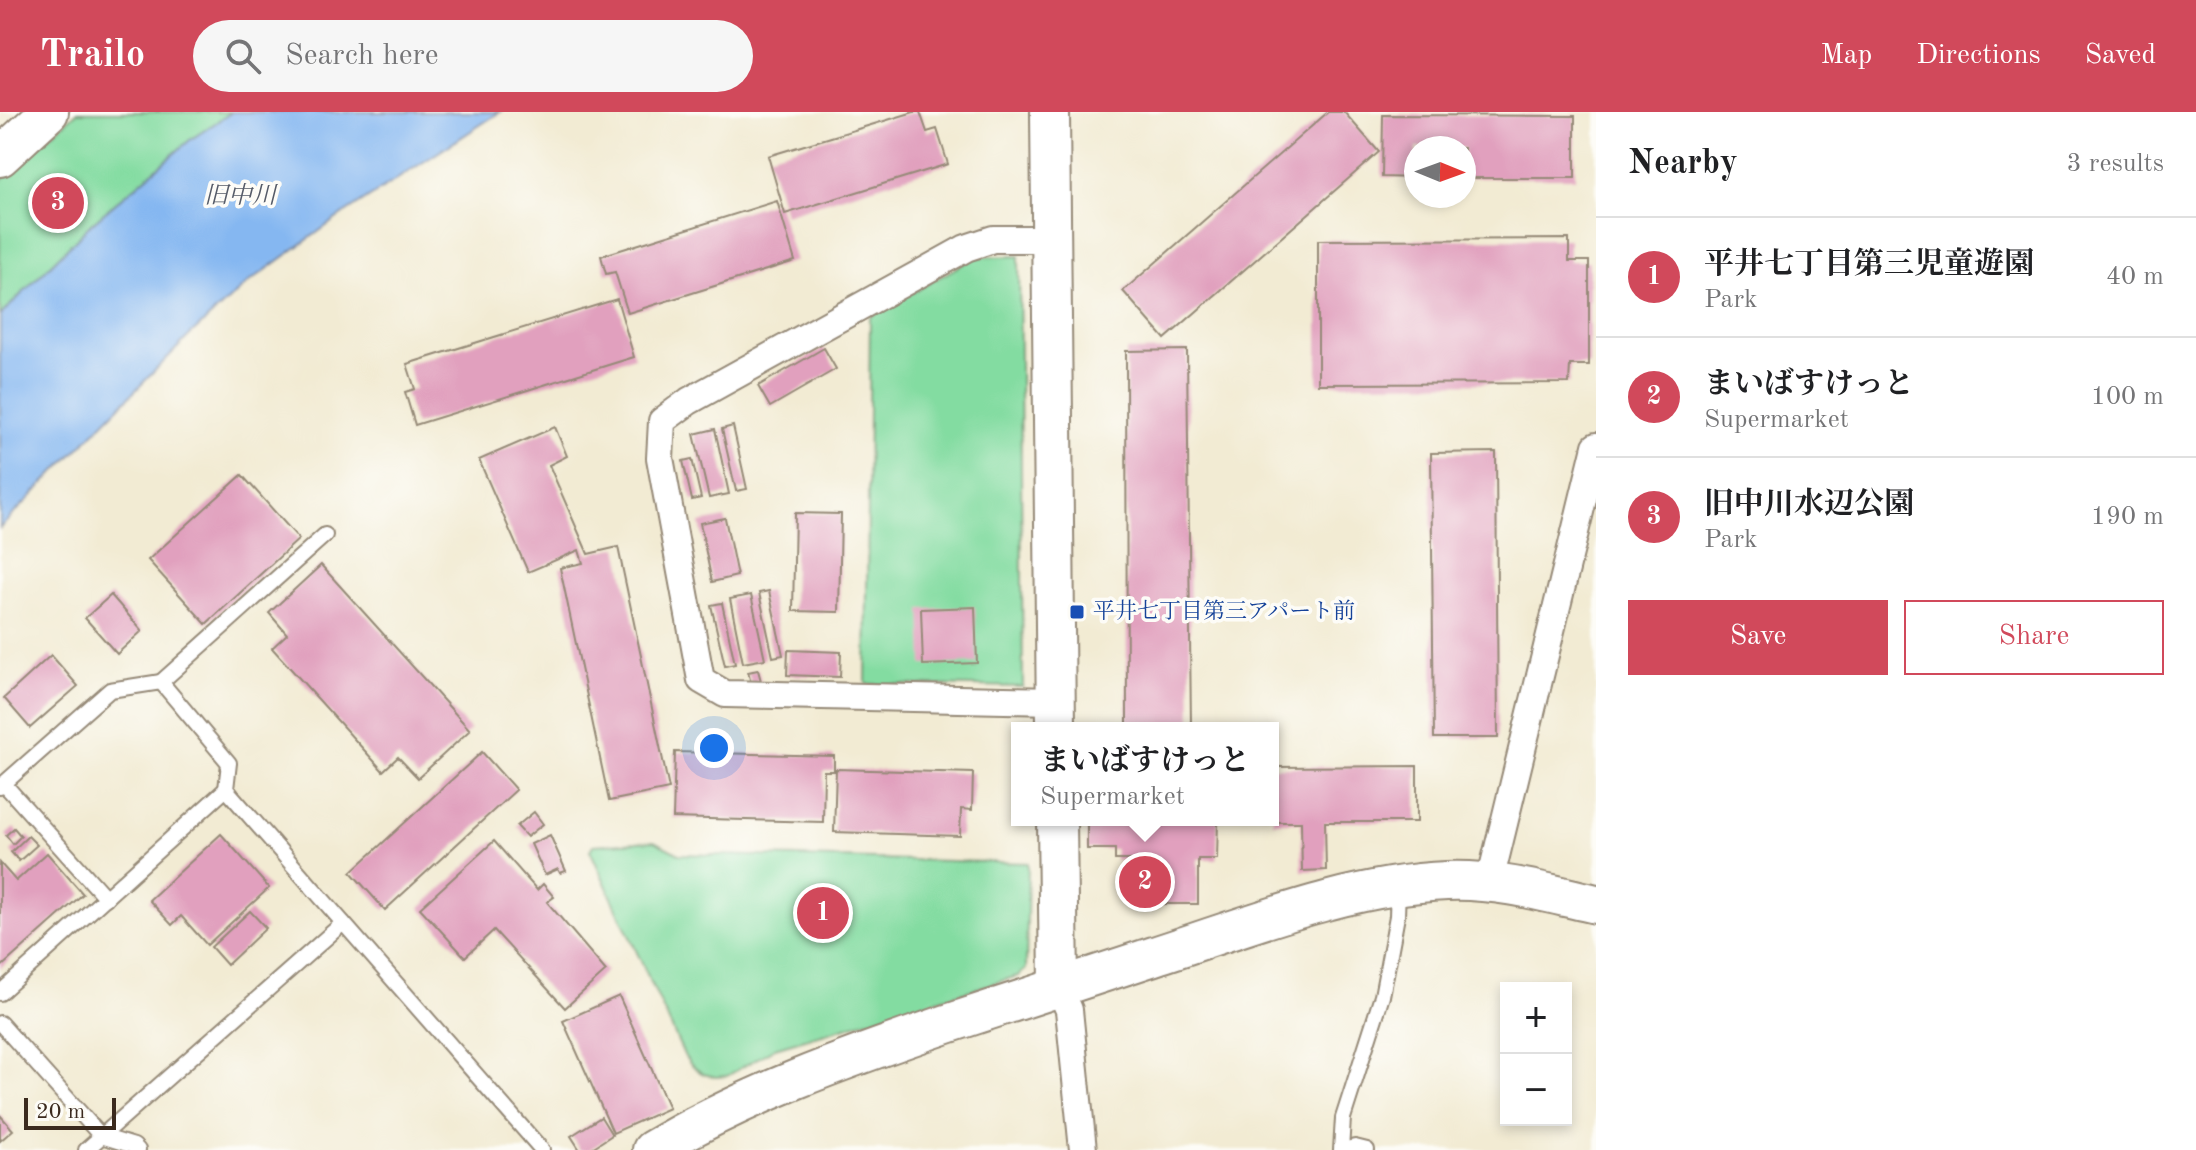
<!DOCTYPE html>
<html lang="en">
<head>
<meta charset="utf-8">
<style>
  body { margin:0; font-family:"Old Standard TT","Noto Serif JP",serif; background:#f6f6f6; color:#202124 }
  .controls { position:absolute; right:24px; bottom:24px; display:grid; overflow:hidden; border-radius:0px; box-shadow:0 4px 12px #0003 }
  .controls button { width:72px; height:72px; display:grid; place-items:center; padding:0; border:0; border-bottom:2px solid #e0e0e0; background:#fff; color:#202124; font:40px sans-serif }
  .compass { position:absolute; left:1404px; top:24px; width:72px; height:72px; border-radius:50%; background:#fff; box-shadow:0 4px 12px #0003; rotate:91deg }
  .scale { position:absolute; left:24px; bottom:20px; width:92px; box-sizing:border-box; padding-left:8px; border:4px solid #3b2a1e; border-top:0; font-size:22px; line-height:28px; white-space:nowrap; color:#3b2a1e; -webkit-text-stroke:6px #fdfcf7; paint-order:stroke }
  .you { position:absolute; left:714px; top:636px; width:28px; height:28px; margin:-20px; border:6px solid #fff; border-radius:50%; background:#1a73e8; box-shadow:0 0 0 12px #1a73e833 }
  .badge { display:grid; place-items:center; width:52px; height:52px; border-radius:50%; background:#d1495b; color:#fff; font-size:26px; font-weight:700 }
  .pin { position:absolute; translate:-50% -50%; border:4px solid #fff; box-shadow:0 2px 8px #0006 }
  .popup { position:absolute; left:1011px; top:610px; width:268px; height:104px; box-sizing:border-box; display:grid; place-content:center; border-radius:0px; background:#fff; filter:drop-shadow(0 2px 6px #0005); font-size:26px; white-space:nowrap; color:#757577 }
  .popup b { font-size:30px; color:#202124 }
  .popup::after { content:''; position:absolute; left:50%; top:100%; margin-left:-16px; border:16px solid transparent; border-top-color:#fff }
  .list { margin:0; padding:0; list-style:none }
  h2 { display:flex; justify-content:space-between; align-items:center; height:104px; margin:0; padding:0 32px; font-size:34px }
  h2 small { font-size:26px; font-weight:400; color:#757577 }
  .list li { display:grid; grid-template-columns:52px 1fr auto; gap:24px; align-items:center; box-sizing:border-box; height:120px; padding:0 32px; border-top:2px solid #e0e0e0 }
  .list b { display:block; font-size:30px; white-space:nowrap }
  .list p { margin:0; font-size:26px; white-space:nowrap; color:#757577 }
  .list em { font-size:26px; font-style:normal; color:#757577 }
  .actions { display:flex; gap:16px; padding:24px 32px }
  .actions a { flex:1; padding:18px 0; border:2px solid #d1495b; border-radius:0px; text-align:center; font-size:28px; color:#d1495b }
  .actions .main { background:#d1495b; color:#fff }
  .icon { flex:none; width:44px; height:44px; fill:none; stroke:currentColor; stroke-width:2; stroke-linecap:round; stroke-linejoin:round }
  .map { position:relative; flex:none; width:1596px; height:1038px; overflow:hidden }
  header { display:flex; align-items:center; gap:48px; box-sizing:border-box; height:112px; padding:0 40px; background:#d1495b; color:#fff }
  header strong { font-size:38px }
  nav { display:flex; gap:44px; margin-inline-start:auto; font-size:28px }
  .search { width:560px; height:72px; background:#f6f6f6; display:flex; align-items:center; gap:20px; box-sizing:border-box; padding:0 28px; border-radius:44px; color:#757577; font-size:30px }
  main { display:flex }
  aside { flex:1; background:#fff }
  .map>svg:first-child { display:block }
  .green { fill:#83dca1; stroke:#5f8360; stroke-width:2 }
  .water { fill:#85b7f1; stroke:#607088; stroke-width:2 }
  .building { fill:#e1a0be }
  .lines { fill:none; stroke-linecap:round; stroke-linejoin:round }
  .lane-casing { stroke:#968a78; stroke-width:18 }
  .street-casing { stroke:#968a78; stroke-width:30 }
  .secondary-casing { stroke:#968a78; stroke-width:42 }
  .lane { stroke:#fff; stroke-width:14 }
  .street { stroke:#fff; stroke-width:26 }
  .secondary { stroke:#fff; stroke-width:38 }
  .transit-dot { fill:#1a4fb4; stroke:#fdfcf7; stroke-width:3 }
  .labels { text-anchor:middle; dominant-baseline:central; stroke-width:7; stroke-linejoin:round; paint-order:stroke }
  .transit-label { font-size:22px; fill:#164399; stroke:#fdfcf7; text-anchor:start }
  .water-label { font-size:24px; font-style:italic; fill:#555b68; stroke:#fdfcf7 }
</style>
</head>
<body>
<header>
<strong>Trailo</strong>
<div class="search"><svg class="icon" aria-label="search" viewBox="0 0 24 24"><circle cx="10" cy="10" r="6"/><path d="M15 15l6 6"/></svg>Search here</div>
<nav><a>Map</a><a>Directions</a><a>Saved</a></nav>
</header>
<main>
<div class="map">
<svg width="1596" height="1038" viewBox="0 0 1596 1038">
  <rect width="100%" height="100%" fill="#fdfcf7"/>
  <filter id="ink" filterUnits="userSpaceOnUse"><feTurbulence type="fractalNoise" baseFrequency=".0125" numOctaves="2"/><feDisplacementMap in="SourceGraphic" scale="16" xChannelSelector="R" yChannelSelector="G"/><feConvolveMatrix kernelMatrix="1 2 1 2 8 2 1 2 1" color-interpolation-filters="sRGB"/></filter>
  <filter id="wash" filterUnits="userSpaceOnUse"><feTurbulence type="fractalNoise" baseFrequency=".006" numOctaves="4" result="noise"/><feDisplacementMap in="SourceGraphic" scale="32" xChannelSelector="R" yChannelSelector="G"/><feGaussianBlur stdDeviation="1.8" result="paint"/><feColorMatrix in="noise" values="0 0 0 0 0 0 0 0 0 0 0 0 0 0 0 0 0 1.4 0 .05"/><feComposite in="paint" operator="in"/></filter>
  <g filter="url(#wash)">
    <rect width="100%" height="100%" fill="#f2ebd3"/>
    <g class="green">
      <polygon points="77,0 232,0 190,28 90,113 0,204 0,69"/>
      <polygon points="1019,144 1023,575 866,572 870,205 975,145"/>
      <polygon points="654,729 679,742 1028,751 1026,857 1018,864 775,936 727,964 716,965 703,962 691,953 685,945 590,738 593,733"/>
    </g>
    <polygon class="water" points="232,0 500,0 336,107 248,171 189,224 0,416 0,204 90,113 190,28"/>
    <g id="blocks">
      <g class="building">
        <polygon points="914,0 920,0 927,20 937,17 948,52 785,102 768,44"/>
        <polygon points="1328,0 1344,0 1379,40 1165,227 1123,179"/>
        <polygon points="1383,3 1575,4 1575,66 1464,66 1464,36 1416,36 1416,66 1382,65"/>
        <polygon points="777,89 795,149 628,201 615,160 606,162 601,144"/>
        <polygon points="1569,127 1569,149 1589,149 1589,253 1570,253 1569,271 1318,272 1318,128"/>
        <polygon points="617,187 634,245 415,313 405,280 415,277 407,252"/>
        <polygon points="824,236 836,257 770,295 758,274"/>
        <polygon points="1187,238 1191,616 1127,616 1126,239"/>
        <polygon points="733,314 747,377 736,379 722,317"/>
        <polygon points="555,315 567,344 549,353 588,442 618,435 669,677 609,689 560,456 583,451 579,438 528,460 479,348"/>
        <polygon points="715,317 729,382 709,386 694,322"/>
        <polygon points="1496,340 1498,626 1434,626 1431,341"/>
        <polygon points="692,347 701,386 692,388 683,349"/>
        <polygon points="242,363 299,427 206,512 148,448"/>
        <polygon points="795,401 841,402 839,500 793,499"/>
        <polygon points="725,406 737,464 712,470 700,411"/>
        <polygon points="321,453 470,618 418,666 398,645 383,659 272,536 287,522 269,501"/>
        <polygon points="769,479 783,543 773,545 759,481"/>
        <polygon points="111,483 142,519 117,542 85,506"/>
        <polygon points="751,483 765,547 743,551 730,487"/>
        <polygon points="722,491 735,552 725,554 711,493"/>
        <polygon points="975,495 977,551 923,553 921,497"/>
        <polygon points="788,538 841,540 840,565 787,563"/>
        <polygon points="51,543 78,574 30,616 4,586"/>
        <polygon points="758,558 761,569 751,571 748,560"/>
        <polygon points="482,640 516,678 385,798 351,760"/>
        <polygon points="675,640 834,644 834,659 824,659 823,710 673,706"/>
        <polygon points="1417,654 1417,710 1325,710 1326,758 1302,759 1301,710 1273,710 1273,655"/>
        <polygon points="836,657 973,661 972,698 961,697 960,724 834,720"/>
        <polygon points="534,700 543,712 527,725 517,714"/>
        <polygon points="1087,708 1218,708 1217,747 1198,747 1198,792 1135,792 1135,748 1115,748 1115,737 1087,737"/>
        <polygon points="14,716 21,724 13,732 6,723"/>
        <polygon points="221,722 269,776 207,833 181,804 172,813 149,788"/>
        <polygon points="550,723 566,759 560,761 558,757 545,763 531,732"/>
        <polygon points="28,724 37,733 19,749 11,740"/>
        <polygon points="494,729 537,778 543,772 554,785 547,790 606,859 565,896 494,818 465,845 420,796"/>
        <polygon points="47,741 83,782 0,856 0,751 16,769"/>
        <polygon points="250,799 266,816 227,853 211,835"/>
        <polygon points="619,884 669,996 613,1021 563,909"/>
        <polygon points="0,1003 13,1018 0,1029"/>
        <polygon points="601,1005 612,1023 589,1038 580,1038 571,1024"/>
      </g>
    </g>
  </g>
  <g filter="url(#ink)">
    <use href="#blocks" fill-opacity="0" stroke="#968a78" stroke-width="2"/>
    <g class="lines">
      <g class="lane-casing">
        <g id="lane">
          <polyline points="161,570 325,423"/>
          <polyline points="4,672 106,786"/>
          <polyline points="0,675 110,578 161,570 229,651 226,677 542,1038"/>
          <polyline points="0,881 226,677"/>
          <polyline points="0,911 101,1024 134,1034 138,1038"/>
          <polyline points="86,1038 343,811"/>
          <polyline points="1341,1038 1343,1006 1382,884 1397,804 1398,774"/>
          <polyline points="1342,1038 1355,1035 1367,1038"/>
        </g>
      </g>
      <g class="street-casing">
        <g id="street">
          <polyline points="1052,127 993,127 966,136 689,289 662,309 660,346 701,568 725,582 1056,589"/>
          <polyline points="1490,769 1596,334"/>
          <polyline points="1059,875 1069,898 1083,1038"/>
        </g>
      </g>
      <g class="secondary-casing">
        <g id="secondary">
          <polyline points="1050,0 1056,616"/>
          <polyline points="0,45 49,0"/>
          <polyline points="1057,708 1059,875"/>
          <path d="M652 1038C744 983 845 947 947 912 1016 889 1085 866 1154 844 1248 814 1347 773 1447 769 1498 767 1547 781 1596 792"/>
        </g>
      </g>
      <use href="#lane" class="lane"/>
      <use href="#street" class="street"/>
      <use href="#secondary" class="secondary"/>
    </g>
  </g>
  <rect class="transit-dot" x="1069" y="492" width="16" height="16" rx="4"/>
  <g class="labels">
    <g class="transit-label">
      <text x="1093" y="500">平井七丁目第三アパート前</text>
    </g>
    <g class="water-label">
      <text x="240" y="85">旧中川</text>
    </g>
  </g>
</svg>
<div class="controls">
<button>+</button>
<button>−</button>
</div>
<svg class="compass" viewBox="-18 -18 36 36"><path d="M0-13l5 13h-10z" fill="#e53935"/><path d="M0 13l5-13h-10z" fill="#757577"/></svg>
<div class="scale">20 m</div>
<div class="you"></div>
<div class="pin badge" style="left:823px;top:801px">1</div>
<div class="pin badge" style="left:1145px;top:770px">2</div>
<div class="popup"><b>まいばすけっと</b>Supermarket</div>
<div class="pin badge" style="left:58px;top:91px">3</div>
</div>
<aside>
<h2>Nearby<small>3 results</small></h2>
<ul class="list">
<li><span class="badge">1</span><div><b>平井七丁目第三児童遊園</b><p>Park</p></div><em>40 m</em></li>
<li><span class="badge">2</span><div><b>まいばすけっと</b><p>Supermarket</p></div><em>100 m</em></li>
<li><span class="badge">3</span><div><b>旧中川水辺公園</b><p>Park</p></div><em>190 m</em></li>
</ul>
<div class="actions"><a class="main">Save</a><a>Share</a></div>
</aside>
</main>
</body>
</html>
